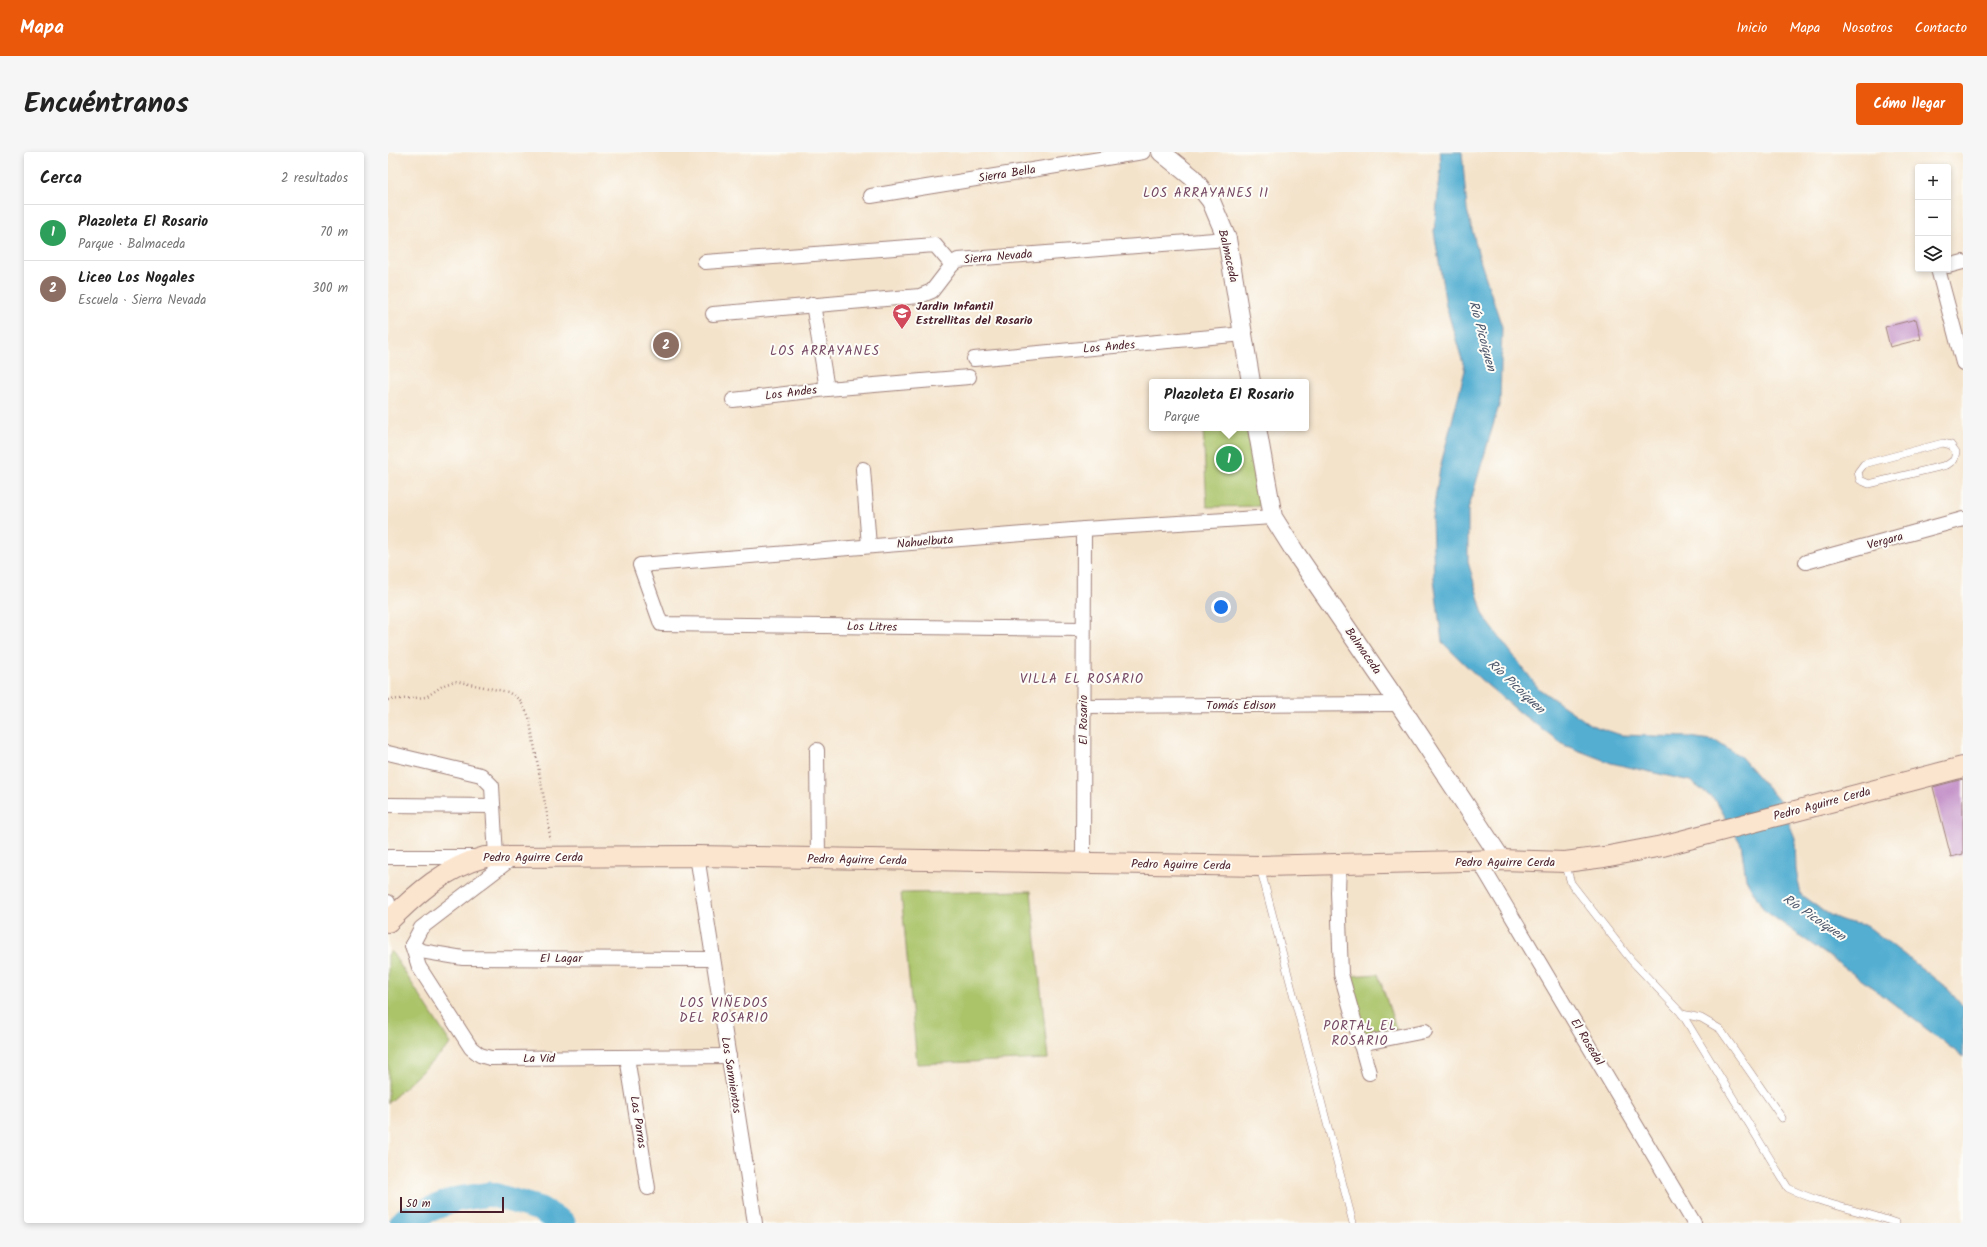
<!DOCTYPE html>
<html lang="es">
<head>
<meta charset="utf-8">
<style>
  body { margin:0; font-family:Kalam,sans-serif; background:#f6f6f6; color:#222 }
  .controls { position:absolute; right:12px; top:12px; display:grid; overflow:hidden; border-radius:4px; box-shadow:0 2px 6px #0003 }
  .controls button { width:36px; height:36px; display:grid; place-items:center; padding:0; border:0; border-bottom:1px solid #e0e0e0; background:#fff; color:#222; font:20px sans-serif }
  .scale { position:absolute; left:12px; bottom:10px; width:104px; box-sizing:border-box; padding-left:4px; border:2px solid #4a1f2b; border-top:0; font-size:11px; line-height:14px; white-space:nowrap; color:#4a1f2b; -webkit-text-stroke:3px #fdfcf7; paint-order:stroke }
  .you { position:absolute; left:833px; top:455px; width:14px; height:14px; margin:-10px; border:3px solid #fff; border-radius:50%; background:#1a73e8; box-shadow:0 0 0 6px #1a73e833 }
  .badge { display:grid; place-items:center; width:26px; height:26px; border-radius:50%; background:#ea580c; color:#fff; font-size:13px; font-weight:700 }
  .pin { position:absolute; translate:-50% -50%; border:2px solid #fff; box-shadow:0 1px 4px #0006 }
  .popup { position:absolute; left:761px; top:227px; width:160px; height:52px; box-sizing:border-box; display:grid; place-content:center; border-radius:4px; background:#fff; filter:drop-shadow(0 1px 3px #0005); font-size:13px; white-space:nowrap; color:#767676 }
  .popup b { font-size:15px; color:#222 }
  .popup::after { content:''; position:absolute; left:50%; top:100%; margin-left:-8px; border:8px solid transparent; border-top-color:#fff }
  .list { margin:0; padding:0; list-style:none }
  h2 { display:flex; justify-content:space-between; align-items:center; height:52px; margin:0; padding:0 16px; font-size:17px }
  h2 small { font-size:13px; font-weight:400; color:#767676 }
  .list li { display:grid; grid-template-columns:26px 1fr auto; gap:12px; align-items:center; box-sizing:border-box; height:56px; padding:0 16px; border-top:1px solid #e0e0e0 }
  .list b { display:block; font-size:15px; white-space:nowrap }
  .list p { margin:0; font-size:13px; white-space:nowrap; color:#767676 }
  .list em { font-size:13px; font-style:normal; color:#767676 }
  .icon { flex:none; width:22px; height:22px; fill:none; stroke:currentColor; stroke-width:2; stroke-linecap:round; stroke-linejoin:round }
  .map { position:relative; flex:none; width:1575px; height:1071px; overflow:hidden; border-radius:4px }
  header { display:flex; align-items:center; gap:24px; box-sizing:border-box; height:56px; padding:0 20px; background:#ea580c; color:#fff }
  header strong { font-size:19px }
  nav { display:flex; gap:22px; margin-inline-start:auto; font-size:14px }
  .intro { display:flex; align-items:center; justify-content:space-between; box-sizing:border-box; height:96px; padding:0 24px }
  h1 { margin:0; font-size:28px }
  .button { padding:10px 18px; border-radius:4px; background:#ea580c; color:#fff; font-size:14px; font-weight:700 }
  main { display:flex; gap:24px; padding:0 24px }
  aside { flex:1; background:#fff; border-radius:4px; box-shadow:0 2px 6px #0003 }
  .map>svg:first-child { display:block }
  .green { fill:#abc46a; stroke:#7a724a }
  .water { fill:#53aed1; stroke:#4e667e }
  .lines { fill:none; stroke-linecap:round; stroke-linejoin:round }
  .river { stroke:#53aed1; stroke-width:25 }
  .building { fill:#c695ca }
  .service-casing { stroke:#9f817b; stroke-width:8 }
  .minor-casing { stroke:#9f817b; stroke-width:16 }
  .tertiary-casing { stroke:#9f817b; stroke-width:20 }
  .secondary-casing { stroke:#9f817b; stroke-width:22 }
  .path { stroke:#9f817b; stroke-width:2.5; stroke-dasharray:1 3; stroke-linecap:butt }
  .service { stroke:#fff; stroke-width:7 }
  .minor { stroke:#fff; stroke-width:14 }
  .tertiary { stroke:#fff; stroke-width:18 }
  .secondary { stroke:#fce5cf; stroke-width:20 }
  .labels { text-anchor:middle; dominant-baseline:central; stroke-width:4; stroke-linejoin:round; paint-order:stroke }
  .street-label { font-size:12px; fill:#4a1f2b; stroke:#fdfcf7 }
  .poi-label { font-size:12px; font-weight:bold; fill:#4a1f2b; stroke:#fdfcf7; text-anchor:start }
  .neighbourhood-label { font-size:13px; letter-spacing:1px; fill:#754863; stroke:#fdfcf7 }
  .water-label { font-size:13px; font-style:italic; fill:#4e586d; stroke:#fdfcf7 }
</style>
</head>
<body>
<header>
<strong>Mapa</strong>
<nav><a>Inicio</a><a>Mapa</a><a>Nosotros</a><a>Contacto</a></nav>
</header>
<div class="intro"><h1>Encuéntranos</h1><a class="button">Cómo llegar</a></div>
<main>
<aside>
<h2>Cerca<small>2 resultados</small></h2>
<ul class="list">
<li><span class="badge" style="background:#2e9e5b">1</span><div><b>Plazoleta El Rosario</b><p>Parque · Balmaceda</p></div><em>70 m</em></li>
<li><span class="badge" style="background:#8d6e63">2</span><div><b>Liceo Los Nogales</b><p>Escuela · Sierra Nevada</p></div><em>300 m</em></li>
</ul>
</aside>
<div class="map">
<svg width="1575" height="1071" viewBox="0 0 1575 1071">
  <rect width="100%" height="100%" fill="#fdfcf7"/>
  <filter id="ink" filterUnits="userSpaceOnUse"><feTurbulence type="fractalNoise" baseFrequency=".025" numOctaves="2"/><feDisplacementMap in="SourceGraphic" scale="8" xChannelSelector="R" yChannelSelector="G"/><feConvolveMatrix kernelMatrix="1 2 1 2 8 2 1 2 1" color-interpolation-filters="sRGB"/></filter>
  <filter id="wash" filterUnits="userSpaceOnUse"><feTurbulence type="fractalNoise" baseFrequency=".012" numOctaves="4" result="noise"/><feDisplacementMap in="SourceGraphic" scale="16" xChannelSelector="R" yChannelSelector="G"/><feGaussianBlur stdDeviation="0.9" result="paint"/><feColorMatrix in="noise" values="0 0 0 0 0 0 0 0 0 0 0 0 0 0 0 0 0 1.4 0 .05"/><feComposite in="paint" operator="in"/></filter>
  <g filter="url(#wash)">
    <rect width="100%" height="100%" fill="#f4e3cb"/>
    <g class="green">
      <polygon points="815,276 859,276 874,354 819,355"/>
      <polygon points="643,739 660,907 529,912 513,741"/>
      <polygon points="3,799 63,892 0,951 0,803"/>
      <polygon points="990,822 1009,879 976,886 960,824"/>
    </g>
    <path class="water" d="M1052 0H1074L1079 58 1092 108 1114 175 1112 250 1080 358V410L1096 465 1151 537 1203 573 1233 583 1302 585 1329 589 1353 605 1393 651 1407 686 1408 718 1413 743C1437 760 1447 770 1478 773L1559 836 1575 855V905L1489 839 1376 758 1358 727 1353 692 1328 649 1302 629 1223 611 1176 593 1135 563 1092 527 1054 490 1046 427 1044 366 1052 316 1077 218 1058 154 1046 79 1053 16Z"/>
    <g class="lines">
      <polyline class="river" points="13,1071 19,1066 69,1047 102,1042 152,1057 175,1071"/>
    </g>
    <g id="blocks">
      <g class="building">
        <polygon points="1528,167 1533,187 1502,195 1497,175"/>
        <polygon points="1575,627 1575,702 1563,705 1545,635"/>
      </g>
    </g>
  </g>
  <g filter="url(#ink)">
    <use href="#blocks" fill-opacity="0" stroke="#9f817b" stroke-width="1"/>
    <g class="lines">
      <g class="service-casing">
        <g id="service">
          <polygon points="1555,291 1563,293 1568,300 1566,308 1559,313 1481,332 1472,328 1470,320 1476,312"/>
          <path d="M1177 711 1183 731 1243 808 1294 862 1400 1036C1434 1053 1473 1058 1508 1071"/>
          <polyline points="872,715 965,1071"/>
          <polyline points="1294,862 1313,866 1332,877 1394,966"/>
        </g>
      </g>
      <g class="minor-casing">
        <g id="minor">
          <polyline points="483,44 755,0"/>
          <polyline points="317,110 547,93 564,113"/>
          <polyline points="1560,114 1575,110"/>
          <polyline points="1550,117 1575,211"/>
          <polyline points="425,152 439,237"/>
          <polyline points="325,162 532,144 544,139 564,113 570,108 839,87"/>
          <polyline points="586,207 856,182"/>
          <polyline points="345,248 439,237 581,225"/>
          <polyline points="475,317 481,394"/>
          <polyline points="1418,410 1575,367"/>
          <polyline points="695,477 273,472 252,413 696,377 885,365"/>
          <polyline points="695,554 1011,552"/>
          <polyline points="429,598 430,707"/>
          <polyline points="0,601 93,623 104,634 108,705"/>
          <polyline points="0,653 105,654"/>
          <polyline points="309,704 367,1071"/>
          <polyline points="0,705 87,705"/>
          <polyline points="1091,709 1306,1071"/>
          <polyline points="695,712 696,377"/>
          <polyline points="951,712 950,740 953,822 981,921"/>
          <polyline points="0,750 0,754"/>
          <polyline points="24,793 31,815 83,896 92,903 102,906 341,904"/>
          <polyline points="24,793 33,799 75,806 325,807"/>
          <polyline points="24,793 33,776 127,704"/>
          <polyline points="972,892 1037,879"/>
          <polyline points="239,905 260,1036"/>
        </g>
      </g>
      <g class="tertiary-casing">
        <g id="tertiary">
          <polyline points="773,0 804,25 823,49 839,87 863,230"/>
          <polyline points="869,276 885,365 907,400 1011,552 1114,708"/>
        </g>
      </g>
      <g class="secondary-casing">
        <path id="secondary" d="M0 770C28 742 58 715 97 705L309 704 872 714 1114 708 1177 710 1216 705 1274 694 1575 615"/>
      </g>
      <polyline class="path" points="0,548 38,545 56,533 67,529 120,540 132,548 141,565 160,668 162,688"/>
      <use href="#service" class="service"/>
      <use href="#minor" class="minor"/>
      <use href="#tertiary" class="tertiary"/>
      <use href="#secondary" class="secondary"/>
    </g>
  </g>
  <defs>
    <g id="school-pin" transform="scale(1)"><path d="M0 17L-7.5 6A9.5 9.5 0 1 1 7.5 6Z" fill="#d1495b" stroke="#fdfcf7"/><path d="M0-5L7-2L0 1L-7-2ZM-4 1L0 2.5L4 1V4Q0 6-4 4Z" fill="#fff"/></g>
  </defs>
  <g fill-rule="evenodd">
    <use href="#school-pin" x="514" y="161"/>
  </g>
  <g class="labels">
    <g class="street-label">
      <text transform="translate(619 22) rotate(-9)">Sierra Bella</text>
      <text transform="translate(840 104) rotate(77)">Balmaceda</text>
      <text transform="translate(610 105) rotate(-5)">Sierra Nevada</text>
      <text transform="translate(721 195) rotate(-5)">Los Andes</text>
      <text transform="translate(403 241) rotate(-7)">Los Andes</text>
      <text transform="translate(1497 389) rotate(-15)">Vergara</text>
      <text transform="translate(537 390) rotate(-5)">Nahuelbuta</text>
      <text transform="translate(484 475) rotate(1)">Los Litres</text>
      <text transform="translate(975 499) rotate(55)">Balmaceda</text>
      <text x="853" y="553">Tomás Edison</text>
      <text transform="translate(695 568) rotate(-90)">El Rosario</text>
      <text transform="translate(1434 652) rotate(-15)">Pedro Aguirre Cerda</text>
      <text x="145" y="705">Pedro Aguirre Cerda</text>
      <text transform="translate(469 708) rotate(1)">Pedro Aguirre Cerda</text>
      <text x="1117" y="710">Pedro Aguirre Cerda</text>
      <text transform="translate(793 713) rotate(1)">Pedro Aguirre Cerda</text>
      <text x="173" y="806">El Lagar</text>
      <text transform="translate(1199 890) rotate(59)">El Rosedal</text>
      <text x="151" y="906">La Vid</text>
      <text transform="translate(343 923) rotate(81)">Los Sarmientos</text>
      <text transform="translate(250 970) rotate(81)">Las Parras</text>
    </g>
    <g class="poi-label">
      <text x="528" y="154">Jardin Infantil<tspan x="528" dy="14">Estrellitas del Rosario</tspan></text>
    </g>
    <g class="neighbourhood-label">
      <text x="818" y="41">LOS ARRAYANES II</text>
      <text x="437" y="199">LOS ARRAYANES</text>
      <text x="694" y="527">VILLA EL ROSARIO</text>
      <text x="336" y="851">LOS VIÑEDOS<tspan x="336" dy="15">DEL ROSARIO</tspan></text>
      <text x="972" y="874">PORTAL EL<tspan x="972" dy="15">ROSARIO</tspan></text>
    </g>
    <g class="water-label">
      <text transform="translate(1094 184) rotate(75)">Río Picoiquen</text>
      <text transform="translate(1128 535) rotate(43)">Río Picoiquen</text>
      <text transform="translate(1426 766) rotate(34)">Río Picoiquen</text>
    </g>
  </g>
</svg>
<div class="controls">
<button>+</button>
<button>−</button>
<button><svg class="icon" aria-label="layers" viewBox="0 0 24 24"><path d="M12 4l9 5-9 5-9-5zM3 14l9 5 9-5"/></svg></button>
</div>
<div class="scale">50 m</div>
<div class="you"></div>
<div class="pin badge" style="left:841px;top:307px;background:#2e9e5b">1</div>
<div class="popup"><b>Plazoleta El Rosario</b>Parque</div>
<div class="pin badge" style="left:278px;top:193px;background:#8d6e63">2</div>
</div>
</main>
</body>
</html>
